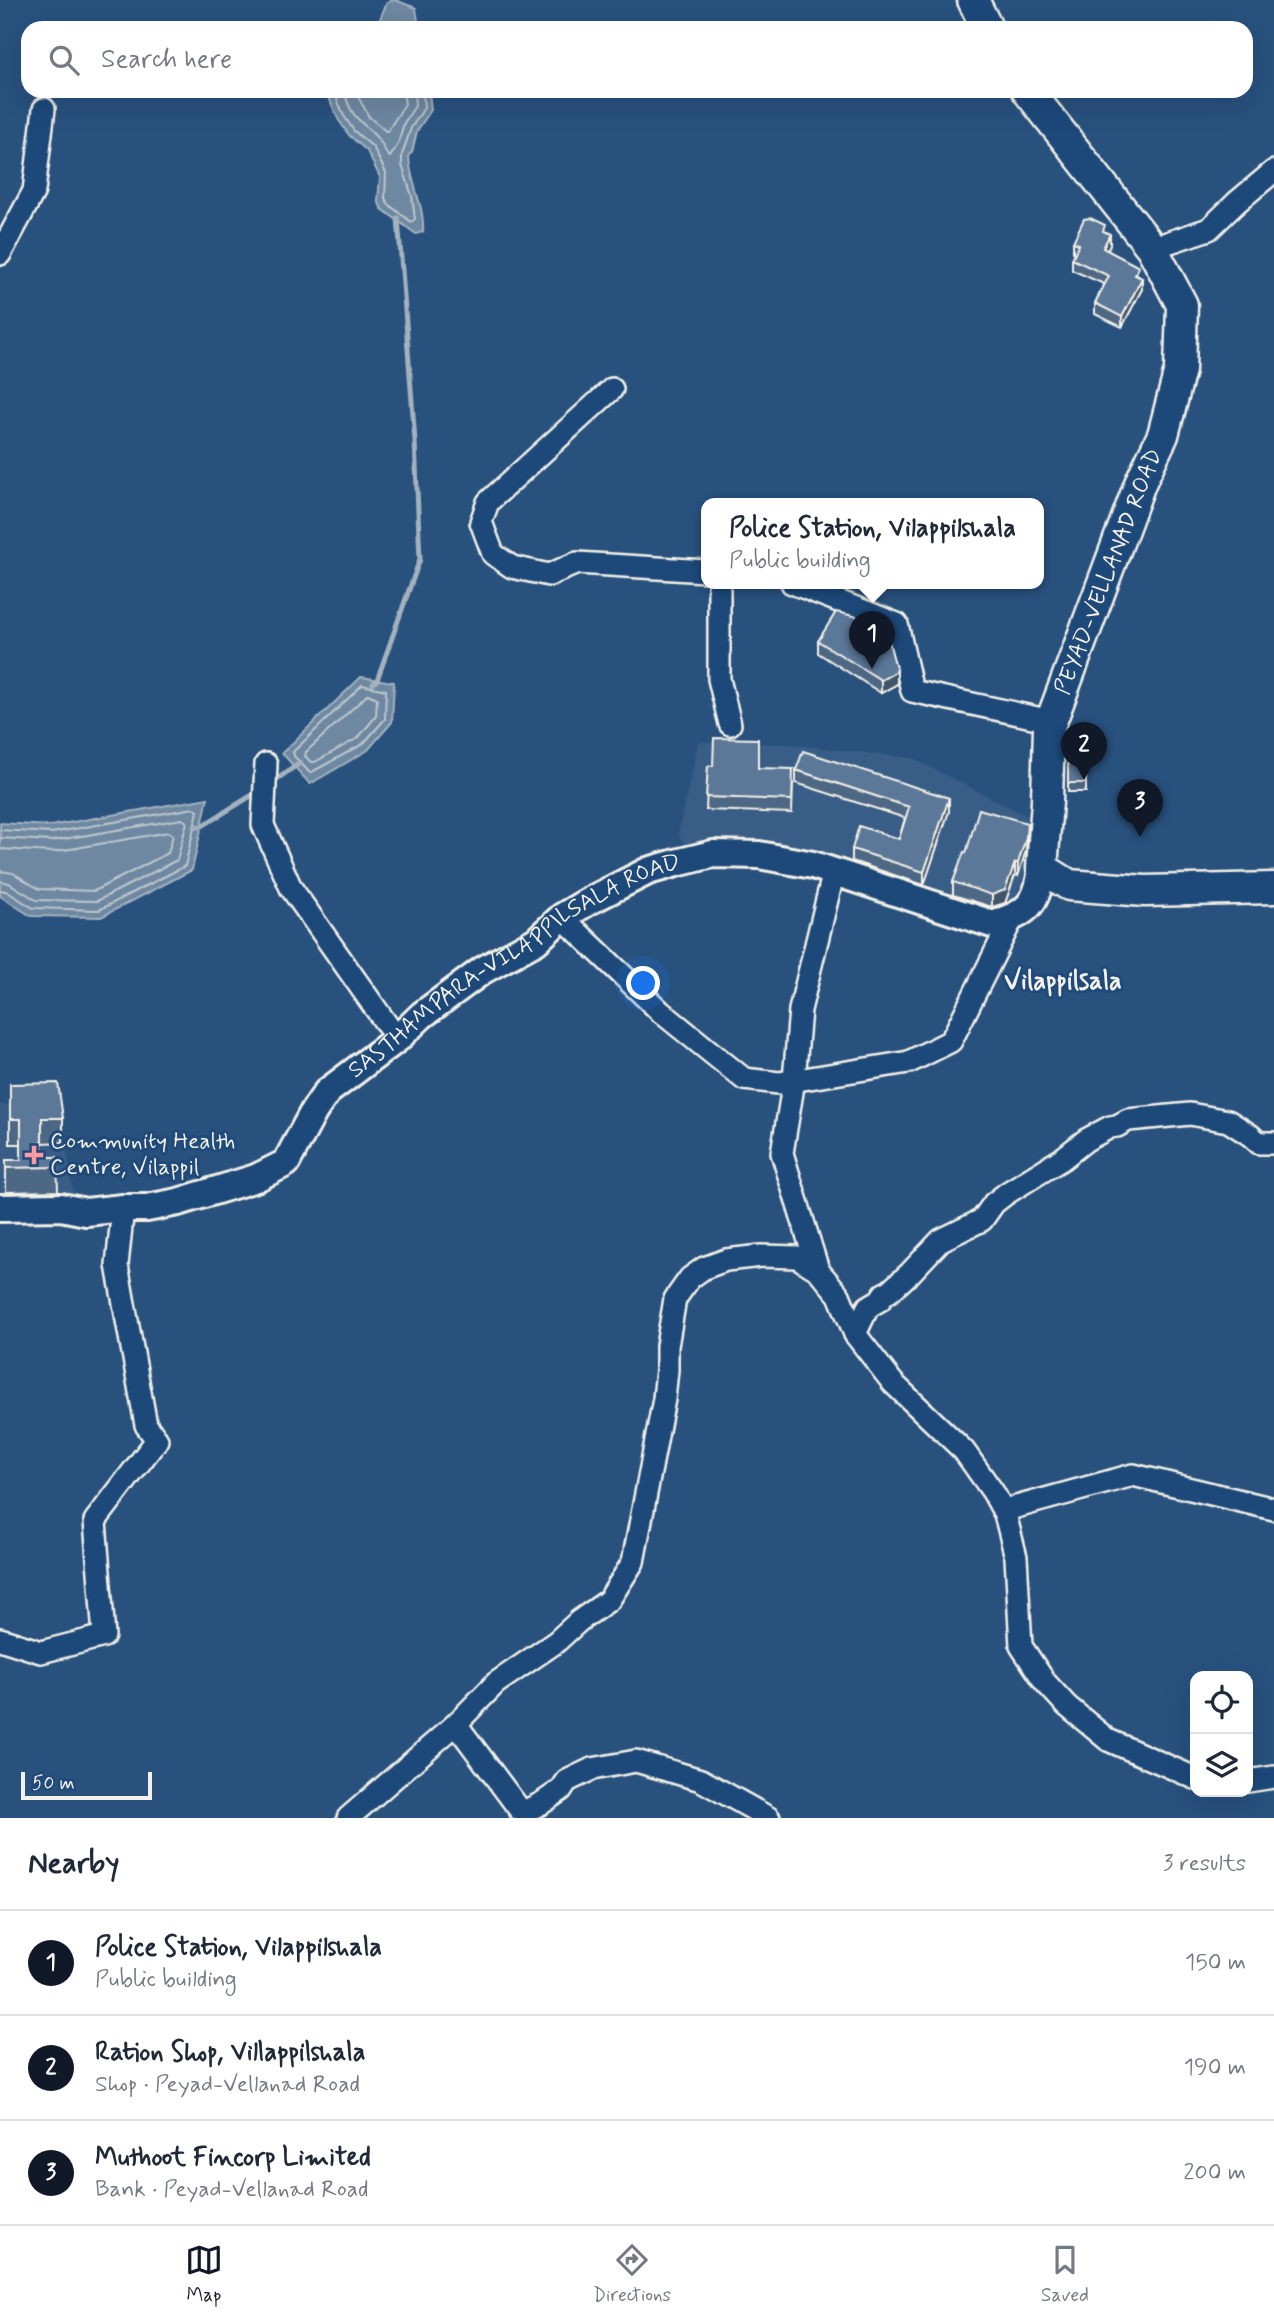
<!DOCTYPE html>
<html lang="en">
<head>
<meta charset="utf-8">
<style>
  body { margin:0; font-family:Mynerve,sans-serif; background:#f2f2f3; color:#1f2937 }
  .controls { position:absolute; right:21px; bottom:21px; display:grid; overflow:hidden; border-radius:14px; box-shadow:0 7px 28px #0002 }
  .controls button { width:63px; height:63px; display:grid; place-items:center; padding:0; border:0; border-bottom:2px solid #e0e1e3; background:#fff; color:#1f2937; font:35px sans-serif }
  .scale { position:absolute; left:21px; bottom:18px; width:131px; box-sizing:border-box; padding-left:7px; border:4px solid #f4f1e8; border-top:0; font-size:19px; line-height:24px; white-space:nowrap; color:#f4f1e8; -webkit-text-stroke:5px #1f4a7a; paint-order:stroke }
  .you { position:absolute; left:644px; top:984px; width:24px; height:24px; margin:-18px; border:5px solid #fff; border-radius:50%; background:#1a73e8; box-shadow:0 0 0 10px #1a73e833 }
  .badge { display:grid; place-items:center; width:46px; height:46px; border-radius:50%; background:#111827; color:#fff; font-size:23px; font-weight:700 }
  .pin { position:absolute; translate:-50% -58px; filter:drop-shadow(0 2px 4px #0008) }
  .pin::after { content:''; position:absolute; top:37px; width:24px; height:21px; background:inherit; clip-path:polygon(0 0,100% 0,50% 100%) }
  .popup { position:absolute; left:701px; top:498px; width:343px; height:91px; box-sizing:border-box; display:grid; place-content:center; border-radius:14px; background:#fff; filter:drop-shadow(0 2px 5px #0005); font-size:23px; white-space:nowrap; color:#747a83 }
  .popup b { font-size:26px; color:#1f2937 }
  .popup::after { content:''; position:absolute; left:50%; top:100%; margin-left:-14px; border:14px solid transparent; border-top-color:#fff }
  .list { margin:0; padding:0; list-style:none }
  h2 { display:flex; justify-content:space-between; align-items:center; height:91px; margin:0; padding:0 28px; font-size:30px }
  h2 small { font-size:23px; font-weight:400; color:#747a83 }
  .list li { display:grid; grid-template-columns:46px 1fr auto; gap:21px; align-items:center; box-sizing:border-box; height:105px; padding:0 28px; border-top:2px solid #e0e1e3 }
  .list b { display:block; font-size:26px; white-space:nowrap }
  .list p { margin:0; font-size:23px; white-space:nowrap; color:#747a83 }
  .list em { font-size:23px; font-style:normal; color:#747a83 }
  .icon { flex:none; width:38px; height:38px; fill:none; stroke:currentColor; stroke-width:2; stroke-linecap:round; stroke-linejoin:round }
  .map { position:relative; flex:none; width:1274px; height:1818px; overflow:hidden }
  .search { position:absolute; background:#fff; box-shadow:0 7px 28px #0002; left:21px; right:21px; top:21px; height:77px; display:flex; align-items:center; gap:18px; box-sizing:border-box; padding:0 24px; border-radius:21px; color:#747a83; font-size:26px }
  .sheet { height:406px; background:#fff }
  nav { display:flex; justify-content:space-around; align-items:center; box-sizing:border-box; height:98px; border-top:2px solid #e0e1e3; background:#fff; font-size:19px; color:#747a83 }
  nav a { display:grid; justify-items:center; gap:4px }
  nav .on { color:#111827 }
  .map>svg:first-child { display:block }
  .built { fill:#375d86 }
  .water { fill:#6e88a2; stroke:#a4b2be; stroke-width:2 }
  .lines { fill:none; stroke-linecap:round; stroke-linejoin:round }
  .shore { stroke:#bec7cc; stroke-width:2 }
  .stream { stroke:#a4b2be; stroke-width:5 }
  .minor-casing { stroke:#f4f1e8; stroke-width:26 }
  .tertiary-casing { stroke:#f4f1e8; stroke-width:32 }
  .secondary-casing { stroke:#f4f1e8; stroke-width:35 }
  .minor { stroke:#1f4a7a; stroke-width:21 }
  .tertiary { stroke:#1f4a7a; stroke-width:26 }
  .secondary { stroke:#1f4a7a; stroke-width:30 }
  .wall { fill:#4e6784; stroke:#f4f1e8; stroke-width:2 }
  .shaded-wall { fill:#40546b; stroke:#f4f1e8; stroke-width:2 }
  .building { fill:#5b7899; stroke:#f4f1e8; stroke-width:2 }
  .poi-dot { fill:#ff9aa2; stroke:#1f4a7a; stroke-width:2.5 }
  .labels { text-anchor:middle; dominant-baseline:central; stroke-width:6; stroke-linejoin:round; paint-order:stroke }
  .street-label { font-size:23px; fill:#f4f1e8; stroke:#1f4a7a }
  .poi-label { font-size:23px; fill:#f4f1e8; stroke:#1f4a7a; text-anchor:start }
  .quarter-label { font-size:26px; font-weight:bold; fill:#f4f1e8; stroke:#1f4a7a }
</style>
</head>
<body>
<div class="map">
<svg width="1274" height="1818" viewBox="0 0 1274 1818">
  <rect width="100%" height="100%" fill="#28517e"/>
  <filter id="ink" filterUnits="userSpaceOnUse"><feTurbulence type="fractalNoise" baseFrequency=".0143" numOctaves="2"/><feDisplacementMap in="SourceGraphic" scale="14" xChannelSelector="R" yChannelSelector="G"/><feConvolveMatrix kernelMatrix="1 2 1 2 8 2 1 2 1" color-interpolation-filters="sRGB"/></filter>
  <g filter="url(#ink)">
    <g class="built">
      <polygon points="698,742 788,744 912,758 1043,824 1009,915 973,913 689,851 678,834"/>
      <polygon points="60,1104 75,1205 0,1205 0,1105"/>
    </g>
    <g class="water">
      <polygon points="395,0 416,8 419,28 359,28 360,25 378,24 387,2"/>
      <path d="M329 91H429L431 110 417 131 412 152 409 155C409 181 425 205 423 232L416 234 382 209 378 201 380 177 367 151 349 135 338 119 329 98Z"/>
      <polygon points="361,677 394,682 392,722 368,750 310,784 282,753"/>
      <polygon points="208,798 192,870 101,917 31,916 0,896 0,823 50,826"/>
    </g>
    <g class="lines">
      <g class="shore">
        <polyline points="336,91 336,97 344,116 354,131 373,147 386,173 385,198 388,204 411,222 415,219 412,196 402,165 402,155 411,128 424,108 423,91"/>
        <path d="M345 91C349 120 367 123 381 143 384 148 385 153 390 157L398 144 404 123 415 106 414 91"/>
        <polyline points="355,91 369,117 387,132 405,104 403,91"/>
        <polygon points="362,685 386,690 385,719 363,744 310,773 294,756 293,752"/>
        <polygon points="368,694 377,698 376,716 358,738 315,762 311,762 305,756 306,752"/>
        <polyline points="0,830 51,833 194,808 198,811 185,866 99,910 33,908 6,891 0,890"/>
        <polyline points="0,838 52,841 182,819 187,822 177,860 97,901 36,900 9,883 0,881"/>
        <polyline points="0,849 53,852 169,832 173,835 168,853 94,891 39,889 13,873 0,871"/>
      </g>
      <g class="stream">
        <polyline points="373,684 377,680 420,559 415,441 398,218"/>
        <polyline points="270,784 300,763"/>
        <polyline points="195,827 202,826 259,791"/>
      </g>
      <g class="minor-casing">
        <g id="minor">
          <polyline points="1152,248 1209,229 1237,202 1274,171"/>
          <polyline points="0,254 34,191 44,109"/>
          <polyline points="612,389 488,502 481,522 493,554 512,567 549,575 577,563 706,571"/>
          <polyline points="719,583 719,679 730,724"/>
          <polyline points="792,583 897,624 912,691 1051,721"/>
          <polyline points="266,764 263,825 291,888 397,1039"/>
          <polyline points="562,917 661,1012 744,1079 779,1083 909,1062 951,1041 1012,919"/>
          <polyline points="818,1270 782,1153 794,1080 800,1010 834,871"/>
          <polyline points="855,1334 868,1307 880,1300 884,1294 890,1291 910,1273 941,1240 982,1220 994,1203 1007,1193 1062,1159 1086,1140 1110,1127 1117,1126 1128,1120 1190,1114 1228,1121 1250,1135 1259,1143 1274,1143"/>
          <polyline points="1009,1509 1133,1475 1274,1509"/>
          <polyline points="0,1639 41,1652 104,1636 95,1521 157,1440 146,1425 117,1265 123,1208"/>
          <polyline points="456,1724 520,1810 526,1811 542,1803 561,1790 567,1781 592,1769 636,1761 701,1780 769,1818"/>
          <polyline points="1248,1781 1274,1777"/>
          <polyline points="348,1818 456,1724 496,1683 556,1642 579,1621 609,1600 633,1562 664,1399 667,1370 667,1346 675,1299 690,1278 704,1268 726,1260 761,1256 797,1257 818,1270 839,1295 855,1334 893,1383 964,1451 993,1492 1005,1514 1016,1557 1021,1646 1045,1682 1067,1706 1108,1740 1195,1778"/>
        </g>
      </g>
      <g class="tertiary-casing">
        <g id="tertiary">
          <path id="s1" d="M0 1208 61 1207 86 1212 123 1208H147L178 1202 256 1178 286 1163 314 1111 327 1092 397 1039 422 1015 483 970 536 941 562 917 589 901 648 871 676 863 713 854 759 855 813 865 992 924C1027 915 1038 903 1042 868"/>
        </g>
      </g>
      <g class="secondary-casing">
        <g id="secondary">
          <polyline points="973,0 987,28"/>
          <polyline points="1028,91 1152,248 1182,305 1180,370 1163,435 1141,481 1049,727 1047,802 1042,868 1069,885 1145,891 1274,888"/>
        </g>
      </g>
      <use href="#minor" class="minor"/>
      <use href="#tertiary" class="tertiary"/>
      <use href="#secondary" class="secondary"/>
    </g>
    <g class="wall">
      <polygon points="1105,232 1110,245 1107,250 1139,276 1142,289 1122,327 1095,314 1095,303 1104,284 1072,270 1072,259 1075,253 1073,252 1073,242"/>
      <polygon points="872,627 897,684 881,693 818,653 818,641"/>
      <polygon points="1086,759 1086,792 1068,792 1068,760"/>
      <polygon points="708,766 758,768 793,782 792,813 706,810"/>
      <polygon points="796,770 949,811 924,885 852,861 852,849 899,839 905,818 796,783"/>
      <polygon points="1027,836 1026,850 1018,876 1015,875 1005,903 992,907 953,895 953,882 966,853"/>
      <polygon points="10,1084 63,1118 63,1142 42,1143 42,1157 57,1157 58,1191 6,1192 6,1160 21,1160 21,1144 10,1144"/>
    </g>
    <g class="shaded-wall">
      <polygon points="1110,234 1110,245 1103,259 1103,248"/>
      <polygon points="1142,278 1142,289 1122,327 1122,317"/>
      <polygon points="897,671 897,684 881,693 881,680"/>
      <polygon points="949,798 949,811 924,885 924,872"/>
      <polygon points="1027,823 1026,850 1018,876 1018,863"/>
      <polygon points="1015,863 1015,875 1005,903 992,907 992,895"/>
    </g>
    <g class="building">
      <polygon points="1090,218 1105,225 1103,231 1110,234 1103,248 1139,267 1135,275 1142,278 1122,317 1095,303 1109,276 1072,259 1079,244 1073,242 1084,219"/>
      <polygon points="836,612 872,620 871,627 885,628 897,671 881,680 818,641"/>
      <polygon points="714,738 758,739 758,768 793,769 792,800 706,797 708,766 713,766"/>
      <polygon points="803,751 949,798 924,872 852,849 859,826 899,839 909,807 796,770"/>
      <polygon points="1086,759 1086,783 1068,783 1068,760"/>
      <polygon points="979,809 1027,823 1026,838 1018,863 1015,863 1005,890 992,895 953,882 964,852 966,853"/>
      <polygon points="58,1083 63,1118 42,1118 42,1157 57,1157 58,1167 6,1168 6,1160 21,1160 21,1119 10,1119 10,1084"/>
    </g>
  </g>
  <path class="poi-dot" d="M30.5 1144.5h7v7h7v7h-7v7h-7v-7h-7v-7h7z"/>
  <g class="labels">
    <g class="street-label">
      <text transform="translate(1109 572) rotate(-69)">PEYAD-VELLANAD ROAD</text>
      <text stroke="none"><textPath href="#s1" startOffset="604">SASTHAMPARA-VILAPPILSALA ROAD</textPath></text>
    </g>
    <g class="poi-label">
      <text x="50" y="1142">Community Health<tspan x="50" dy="26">Centre, Vilappil</tspan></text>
    </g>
    <g class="quarter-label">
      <text x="1063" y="982">Vilappilsala</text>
    </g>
  </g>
</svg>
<div class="controls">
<button><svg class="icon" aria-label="locate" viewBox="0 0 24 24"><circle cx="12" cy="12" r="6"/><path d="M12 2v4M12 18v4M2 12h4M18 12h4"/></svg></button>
<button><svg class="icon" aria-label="layers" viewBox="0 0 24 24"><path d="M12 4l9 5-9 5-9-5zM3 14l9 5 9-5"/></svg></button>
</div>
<div class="scale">50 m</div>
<div class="you"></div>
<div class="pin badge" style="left:872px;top:669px">1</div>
<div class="popup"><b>Police Station, Vilappilshala</b>Public building</div>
<div class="pin badge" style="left:1084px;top:780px">2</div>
<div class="pin badge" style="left:1140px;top:837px">3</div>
<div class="search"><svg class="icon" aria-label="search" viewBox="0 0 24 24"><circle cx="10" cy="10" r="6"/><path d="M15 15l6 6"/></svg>Search here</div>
</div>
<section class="sheet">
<h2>Nearby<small>3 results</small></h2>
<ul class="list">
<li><span class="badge">1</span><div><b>Police Station, Vilappilshala</b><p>Public building</p></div><em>150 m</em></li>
<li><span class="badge">2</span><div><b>Ration Shop, Villappilshala</b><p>Shop · Peyad-Vellanad Road</p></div><em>190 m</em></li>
<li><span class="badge">3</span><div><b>Muthoot Fincorp Limited</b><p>Bank · Peyad-Vellanad Road</p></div><em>200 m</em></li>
</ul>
</section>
<nav>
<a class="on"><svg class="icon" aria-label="map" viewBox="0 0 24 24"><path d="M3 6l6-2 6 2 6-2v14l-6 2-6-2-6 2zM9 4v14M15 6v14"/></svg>Map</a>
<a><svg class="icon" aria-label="directions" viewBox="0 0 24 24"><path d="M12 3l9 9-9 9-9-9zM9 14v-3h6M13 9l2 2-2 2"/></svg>Directions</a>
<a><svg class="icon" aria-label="saved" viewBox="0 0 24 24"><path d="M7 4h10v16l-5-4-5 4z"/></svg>Saved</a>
</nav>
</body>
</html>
